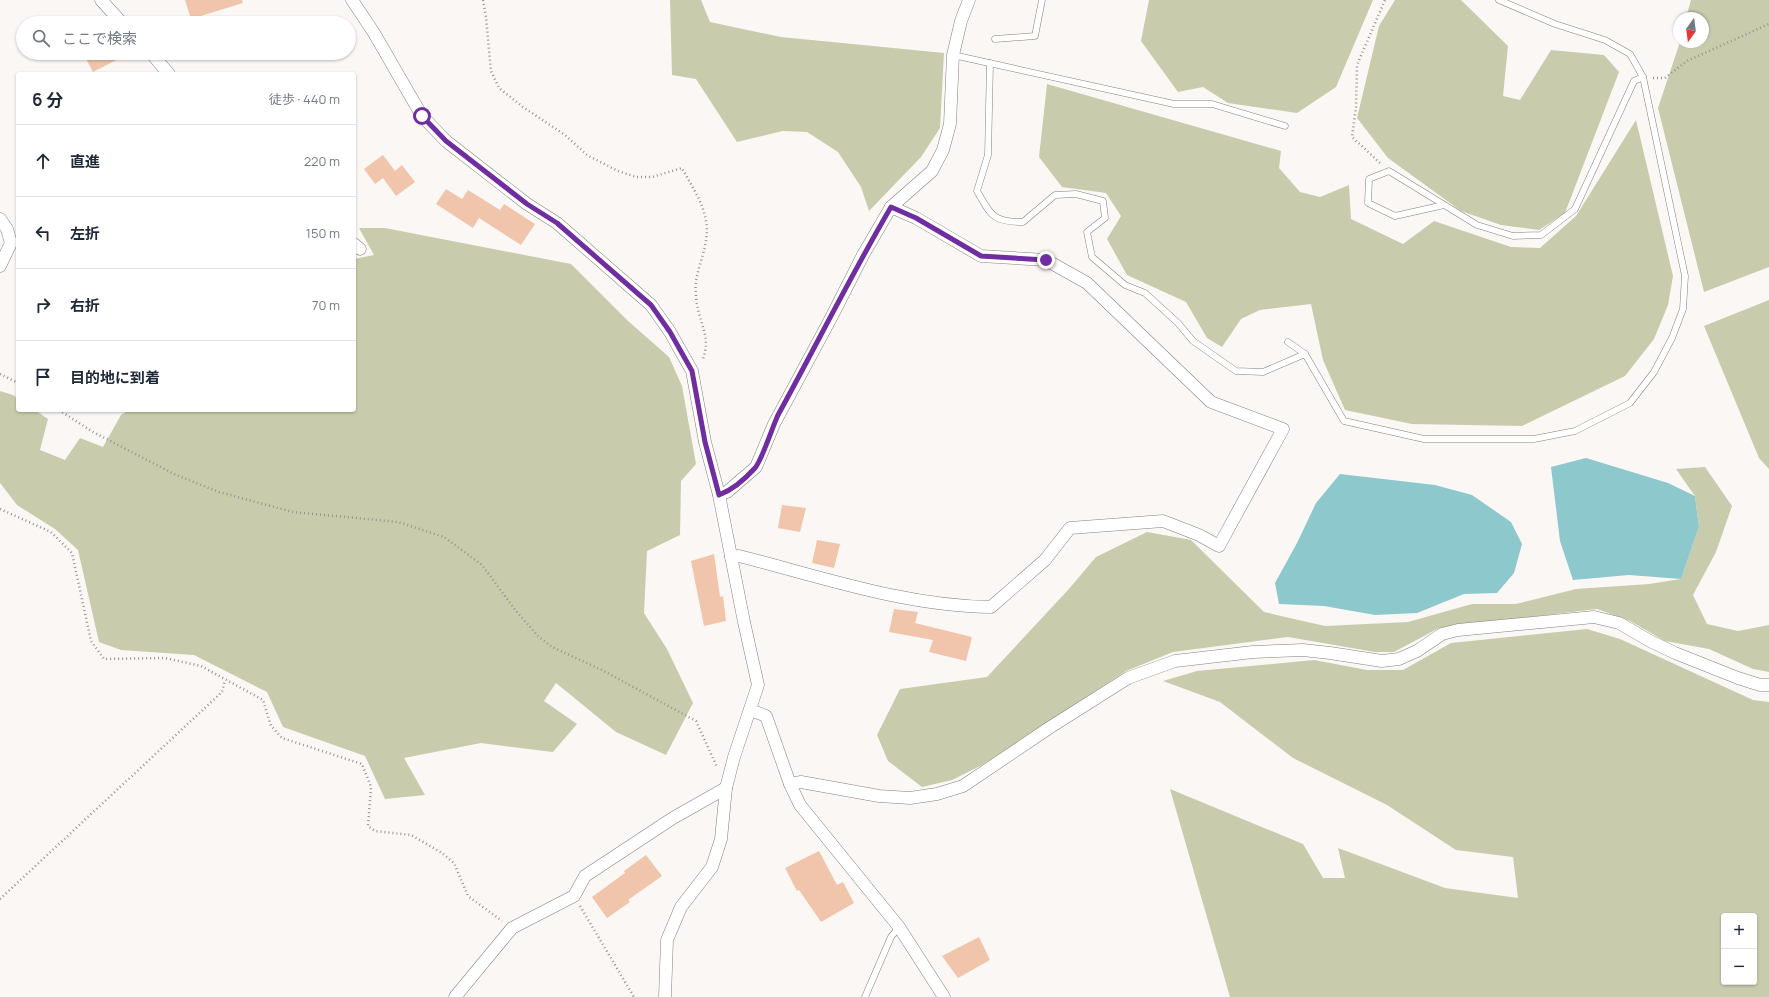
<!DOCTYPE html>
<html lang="ja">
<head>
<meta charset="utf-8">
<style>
  body { margin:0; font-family:Manrope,"Noto Sans JP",sans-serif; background:#f6f6f7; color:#1f2937 }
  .controls { position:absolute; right:12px; bottom:12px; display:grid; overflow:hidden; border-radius:4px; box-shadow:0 1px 3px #0004 }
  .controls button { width:36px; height:36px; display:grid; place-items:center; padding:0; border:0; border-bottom:1px solid #e0e1e3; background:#fff; color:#1f2937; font:20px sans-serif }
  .compass { position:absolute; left:1673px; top:12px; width:36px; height:36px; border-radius:50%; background:#fff; box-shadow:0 1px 3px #0004; rotate:194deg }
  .stop { position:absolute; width:12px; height:12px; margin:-9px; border:3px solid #702da1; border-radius:50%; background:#fff }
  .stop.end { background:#702da1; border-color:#fff; box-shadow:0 1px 4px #0008 }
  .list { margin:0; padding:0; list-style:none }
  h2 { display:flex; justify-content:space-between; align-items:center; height:52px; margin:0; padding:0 16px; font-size:17px }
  h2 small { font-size:13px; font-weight:400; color:#747a83 }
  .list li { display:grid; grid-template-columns:26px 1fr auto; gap:12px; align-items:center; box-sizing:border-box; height:72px; padding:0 16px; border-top:1px solid #e0e1e3 }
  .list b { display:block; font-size:15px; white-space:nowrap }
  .list em { font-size:13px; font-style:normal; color:#747a83 }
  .icon { flex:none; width:22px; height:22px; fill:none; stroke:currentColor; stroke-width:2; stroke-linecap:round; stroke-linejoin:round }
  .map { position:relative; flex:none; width:1769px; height:997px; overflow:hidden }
  .search { position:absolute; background:#fff; box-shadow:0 1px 3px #0004; left:16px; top:16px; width:340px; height:44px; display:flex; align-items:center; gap:10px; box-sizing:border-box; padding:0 14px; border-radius:22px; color:#747a83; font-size:15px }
  .panel { position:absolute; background:#fff; box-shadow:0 1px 3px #0004; left:16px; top:72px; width:340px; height:340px; border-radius:4px }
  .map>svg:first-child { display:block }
  .green { fill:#c8ccad; fill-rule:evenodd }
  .water { fill:#8dc8cd }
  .building { fill:#f0c5ab }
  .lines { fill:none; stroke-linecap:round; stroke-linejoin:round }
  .lane-casing { stroke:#84817f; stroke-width:7 }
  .street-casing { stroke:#84817f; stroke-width:13 }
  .path { stroke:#959391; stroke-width:2.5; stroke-dasharray:1 3; stroke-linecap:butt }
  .lane { stroke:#fff; stroke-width:6 }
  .street { stroke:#fff; stroke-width:12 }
  .route { stroke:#702da1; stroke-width:5 }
</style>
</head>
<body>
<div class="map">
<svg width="1769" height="997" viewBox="0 0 1769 997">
  <rect width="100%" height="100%" fill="#fbf7f4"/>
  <g class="green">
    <polygon points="670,0 701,0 710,22 781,37 944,53 940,128 921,157 869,211 861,187 838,152 807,132 783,131 737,142 696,79 672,75"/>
    <polygon points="1149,0 1373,0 1336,87 1297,113 1228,103 1203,87 1178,92 1141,41"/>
    <polygon points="1395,0 1461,0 1508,46 1503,96 1520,100 1551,50 1604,55 1619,72 1565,213 1539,230 1501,225 1461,211 1388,158 1357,118 1379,26"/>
    <polygon points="1691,0 1769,0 1769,267 1704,292 1658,108 1680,42 1703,42 1703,18 1686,18"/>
    <polygon points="1047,84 1281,151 1279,168 1300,192 1320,197 1349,185 1351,219 1403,244 1434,221 1511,247 1540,248 1576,216 1636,120 1673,276 1668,305 1654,339 1625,376 1522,426 1412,424 1345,410 1323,360 1311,304 1260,310 1241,319 1222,347 1207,338 1186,302 1127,275 1107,239 1121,216 1106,193 1062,187 1039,157"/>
    <polygon points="359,228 385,228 571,264 627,320 669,357 682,386 696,464 681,481 680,535 647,551 644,613 667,649 693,703 666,755 616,732 556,683 544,701 577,724 553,752 481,743 404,758 425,795 385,799 365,756 283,727 267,692 194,655 121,650 99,642 78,550 55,529 17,505 0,483 0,391 13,395 18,399 18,410 35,410 48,419 40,450 65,460 80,438 103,447 121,415 129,410 354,410 354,259 374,255"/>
    <polygon points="1769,300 1769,469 1759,458 1704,326"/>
    <polygon points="1705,467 1732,506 1716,552 1693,595 1707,624 1738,631 1769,625 1769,672 1753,669 1709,649 1665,641 1630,621 1597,609 1439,628 1394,652 1375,652 1288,637 1173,652 1126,671 982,765 952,780 922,787 888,761 877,735 900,689 987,677 1068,590 1096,557 1147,532 1191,540 1264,612 1325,626 1408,622 1472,604 1516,604 1576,589 1649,584 1681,579 1699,527 1695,496 1676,469"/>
    <path d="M1587 629 1620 639 1753 700 1769 702V997H1230L1170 789 1303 844 1323 878H1345L1338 848 1445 888 1518 898 1513 857 1456 850 1387 805 1293 758 1220 702 1163 681 1197 671 1314 660 1367 670H1403L1451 643ZM1724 916H1754V982H1724Z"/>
  </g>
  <g class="water">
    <polygon points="1586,458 1668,483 1695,496 1699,527 1681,579 1629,575 1573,580 1560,541 1551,467"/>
    <polygon points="1340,474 1435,485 1472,495 1511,522 1522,544 1514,573 1497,593 1464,594 1417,613 1375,615 1324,606 1279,604 1275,583 1297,543 1316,503"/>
  </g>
  <g class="building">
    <polygon points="185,0 242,0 243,3 191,19"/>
    <polygon points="83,53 130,53 93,72"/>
    <polygon points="383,155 395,171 402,165 415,182 396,196 383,178 375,184 364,169"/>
    <polygon points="446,189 462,199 468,190 500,210 504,204 535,224 521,245 479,218 473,228 436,204"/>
    <polygon points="782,505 806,508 800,532 778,528"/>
    <polygon points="817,540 840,544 834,568 812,563"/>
    <polygon points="714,554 720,597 723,596 726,621 704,626 691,561"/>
    <polygon points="894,609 918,612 915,623 972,637 966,661 929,652 933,640 889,632"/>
    <polygon points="819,851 837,885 843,882 854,903 821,922 799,890 797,891 785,868"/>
    <polygon points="646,855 662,876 628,900 630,902 607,918 592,897 625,873 624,871"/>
    <polygon points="979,937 990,960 958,978 942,956"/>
  </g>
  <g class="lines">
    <g class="lane-casing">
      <g id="lane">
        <polyline points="995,39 1035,36 1042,0"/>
        <polyline points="953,55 1174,104 1212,104 1285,126"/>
        <path d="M990 63 988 155 977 191C991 215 992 222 1023 222L1055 195 1076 194 1103 201 1105 218 1087 232 1092 257 1125 285 1145 293 1178 323 1193 341 1236 371 1263 372 1305 354 1288 342"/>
        <polyline points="1444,205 1395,216 1368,203 1369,179 1389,171 1477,225 1513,236 1541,235 1575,209 1634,81 1643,77"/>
        <polyline points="1305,354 1344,421 1424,439 1534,439 1575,431 1630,403 1654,372 1672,338 1683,309 1685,276 1643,77 1630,54 1605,40 1555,24 1499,0"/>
        <polyline points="865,997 891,937 899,927"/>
      </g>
    </g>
    <g class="street-casing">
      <g id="street">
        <polyline points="101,0 122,23"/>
        <polyline points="352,0 374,33 422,116 446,141 527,204 557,223 651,305 670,332 692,371 705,442 719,495 744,622 758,685 734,757 726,788 721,839 712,867 681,907 667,940 665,997"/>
        <polyline points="151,53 169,74"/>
        <polyline points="0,219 7,229 11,243 0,266"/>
        <polyline points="354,244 360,249"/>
        <polyline points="719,495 727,492 756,467 774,424 831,318 863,255 891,207 932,171 943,150 950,124 953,55 961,21 969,0"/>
        <path d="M731 557 739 556C822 577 905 606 991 607L1045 560 1070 528 1163 521 1199 535 1219 546 1283 429 1211 402 1087 283 1046 260 981 256 916 218 891 207"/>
        <polyline points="750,710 766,716 790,784 800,805 899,927 944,997"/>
        <polyline points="790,784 801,782 879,796 910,798 937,794 963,786 1049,728 1128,678 1175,661 1253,652 1303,650 1330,653 1382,661 1399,659 1417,651 1442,634 1458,630 1594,617 1619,623 1650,641 1675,653 1738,678 1760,685 1769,685"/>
        <polyline points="455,997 512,928 574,896 585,876 673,818 726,788"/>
      </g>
    </g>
    <g class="path">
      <path d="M483 0 486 17 491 71 499 88 523 107 565 135 587 155 618 171 636 177H652L682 168C691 185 703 202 706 221 710 242 699 262 696 281 695 286 696 291 696 296 697 321 713 336 702 361"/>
      <polyline points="1653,78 1665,78 1687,61 1769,24"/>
      <polyline points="1380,163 1352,137 1356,107 1357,65 1385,0"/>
      <polyline points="0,374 18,383"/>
      <polyline points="59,410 93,432 176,475 219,492 293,512 398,522 444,537 482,565 516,611 538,636 552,647 602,670 696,721 717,767"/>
      <polyline points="0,509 51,532 72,553 91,641 104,659 165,658 201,666 263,700 271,726 282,738 362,764 371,787 368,826 375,831 411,835 442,853 454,863 468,896 502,921"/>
      <polyline points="0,899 222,692 225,680"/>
      <polyline points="580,906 634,997"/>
    </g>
    <use href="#lane" class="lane"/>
    <use href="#street" class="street"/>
  </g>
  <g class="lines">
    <path class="route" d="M422 116 446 141 527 204 557 223 651 305 670 332 692 371 705 442 719 495C732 490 746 478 755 468 762 460 772 428 778 415 816 346 851 275 891 207L916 218 981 256 1046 260"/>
  </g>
</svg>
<div class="controls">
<button>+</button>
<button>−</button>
</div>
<svg class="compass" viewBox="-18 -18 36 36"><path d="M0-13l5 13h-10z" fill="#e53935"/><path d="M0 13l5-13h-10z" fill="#747a83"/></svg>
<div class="stop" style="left:422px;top:116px"></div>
<div class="stop end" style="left:1046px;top:260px"></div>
<div class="search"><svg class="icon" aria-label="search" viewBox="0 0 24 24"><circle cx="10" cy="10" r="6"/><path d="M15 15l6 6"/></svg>ここで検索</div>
<section class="panel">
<h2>6 分<small>徒歩 · 440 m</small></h2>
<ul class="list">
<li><svg class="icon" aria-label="ahead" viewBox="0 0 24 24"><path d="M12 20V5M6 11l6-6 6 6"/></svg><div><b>直進</b></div><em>220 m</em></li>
<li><svg class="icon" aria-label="left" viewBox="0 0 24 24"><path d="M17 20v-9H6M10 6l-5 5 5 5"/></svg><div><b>左折</b></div><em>150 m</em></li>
<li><svg class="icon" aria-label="right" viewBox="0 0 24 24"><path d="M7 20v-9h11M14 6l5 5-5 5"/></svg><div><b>右折</b></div><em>70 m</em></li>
<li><svg class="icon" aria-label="arrive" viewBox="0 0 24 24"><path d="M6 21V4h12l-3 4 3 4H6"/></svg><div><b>目的地に到着</b></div></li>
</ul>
</section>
</div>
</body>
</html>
